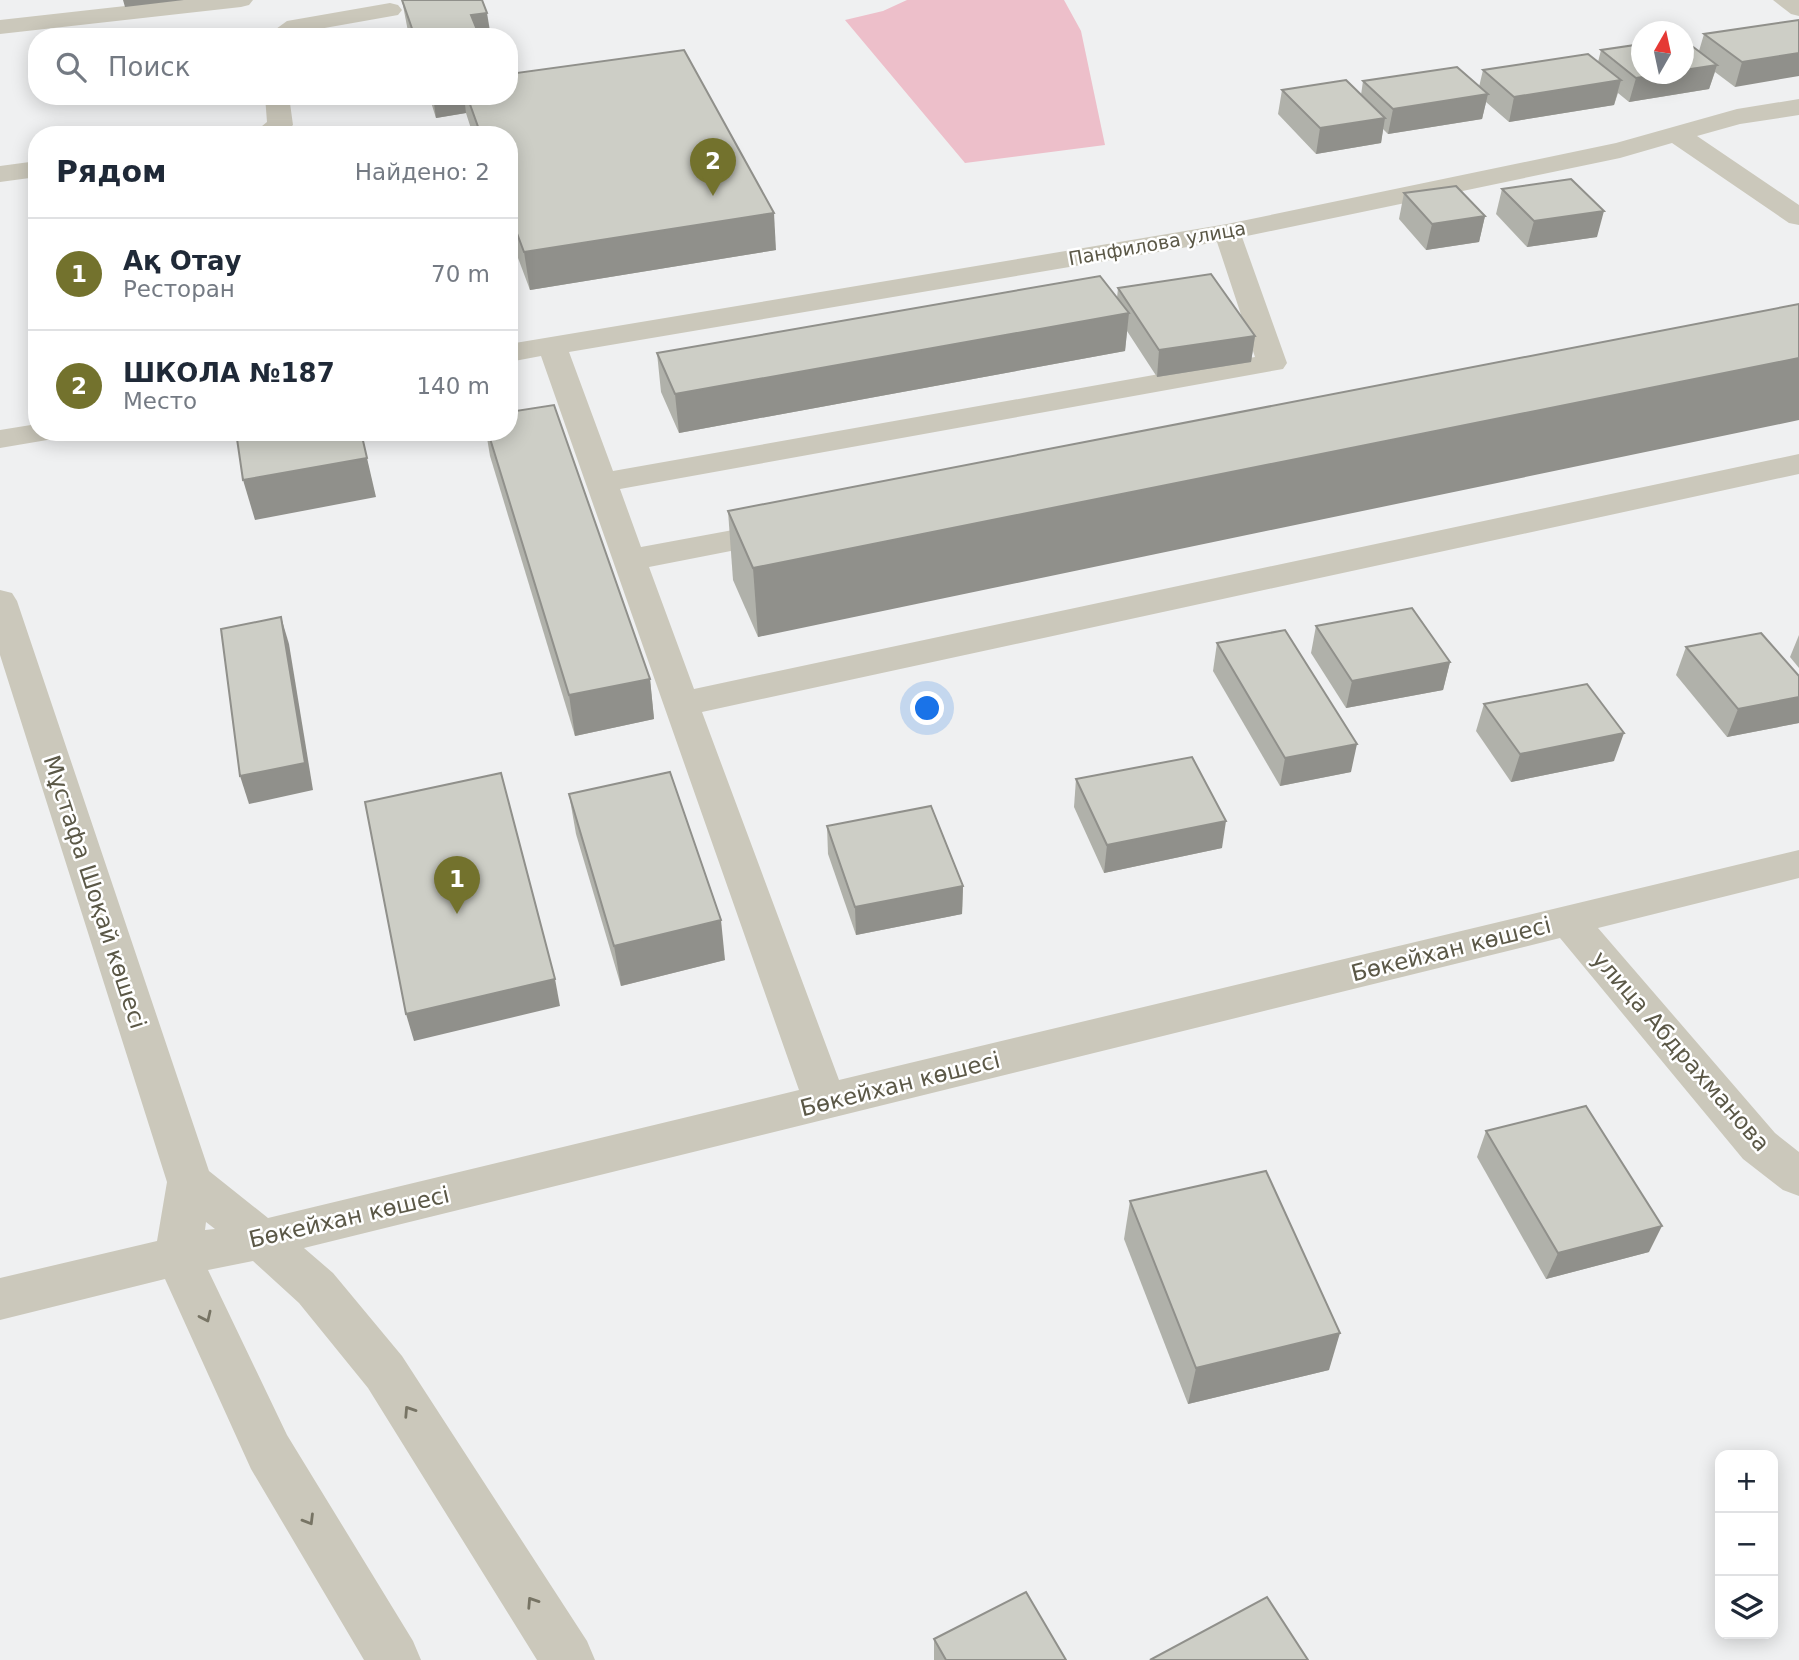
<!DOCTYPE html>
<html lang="ru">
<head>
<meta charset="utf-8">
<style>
  body { margin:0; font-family:"DejaVu Sans",sans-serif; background:#f2f2f3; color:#1f2937 }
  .controls { position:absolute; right:21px; bottom:21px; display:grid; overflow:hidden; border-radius:14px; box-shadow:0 4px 18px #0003 }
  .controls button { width:63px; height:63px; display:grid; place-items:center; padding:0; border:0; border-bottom:2px solid #e0e1e3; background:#fff; color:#1f2937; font:35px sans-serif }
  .compass { position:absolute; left:1631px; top:21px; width:63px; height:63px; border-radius:50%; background:#fff; box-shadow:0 4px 18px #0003; rotate:9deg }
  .you { position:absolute; left:928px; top:709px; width:24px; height:24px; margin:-18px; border:5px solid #fff; border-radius:50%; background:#1a73e8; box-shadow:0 0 0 10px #1a73e833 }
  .badge { display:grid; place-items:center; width:46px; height:46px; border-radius:50%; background:#73722d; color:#fff; font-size:23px; font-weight:700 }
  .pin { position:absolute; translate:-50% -58px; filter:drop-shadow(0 2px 4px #0008) }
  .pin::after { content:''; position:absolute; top:37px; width:24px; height:21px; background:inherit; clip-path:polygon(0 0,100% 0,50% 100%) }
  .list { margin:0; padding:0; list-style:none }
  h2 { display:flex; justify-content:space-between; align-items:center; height:91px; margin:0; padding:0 28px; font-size:30px }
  h2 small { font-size:23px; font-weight:400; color:#747a83 }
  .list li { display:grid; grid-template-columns:46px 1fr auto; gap:21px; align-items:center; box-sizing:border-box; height:112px; padding:0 28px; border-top:2px solid #e0e1e3 }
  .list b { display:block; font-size:26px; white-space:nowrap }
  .list p { margin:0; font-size:23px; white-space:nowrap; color:#747a83 }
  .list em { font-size:23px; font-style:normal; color:#747a83 }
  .icon { flex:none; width:38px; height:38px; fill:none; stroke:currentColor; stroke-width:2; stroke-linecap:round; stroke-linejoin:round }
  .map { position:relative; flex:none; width:1799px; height:1660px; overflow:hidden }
  .search { position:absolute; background:#fff; box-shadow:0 4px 18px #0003; left:28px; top:28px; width:490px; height:77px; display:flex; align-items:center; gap:18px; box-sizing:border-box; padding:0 24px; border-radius:28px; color:#747a83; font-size:26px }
  .panel { position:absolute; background:#fff; box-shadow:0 4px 18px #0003; left:28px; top:126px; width:490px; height:315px; border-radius:28px }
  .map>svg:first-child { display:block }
  .green { fill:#edbfca }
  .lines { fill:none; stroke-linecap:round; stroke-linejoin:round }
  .minor { fill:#cbc8bb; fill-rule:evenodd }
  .wall { fill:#b0b1aa }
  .shaded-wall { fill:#90908b }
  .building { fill:#cdcec6; stroke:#90908b; stroke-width:2 }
  .oneway { stroke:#777464 }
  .labels { text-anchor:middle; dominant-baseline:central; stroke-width:5; stroke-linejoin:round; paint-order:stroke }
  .far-street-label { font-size:19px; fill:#5b5847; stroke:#fff }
  .street-label { font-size:23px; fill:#5b5847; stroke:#fff }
</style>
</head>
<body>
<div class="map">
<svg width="1799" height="1660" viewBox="0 0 1799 1660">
  <rect width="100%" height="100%" fill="#eff0f1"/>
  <polygon class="green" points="907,0 1064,0 1081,31 1105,145 965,163 845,20 883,11"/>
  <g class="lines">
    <g class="minor">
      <polygon points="179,0 253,0 249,5 241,7 0,34 0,20"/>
      <polygon points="1773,0 1799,0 1799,16 1791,14"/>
      <polygon points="390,3 398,5 402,10 398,15 302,32 294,37 265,37 287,21"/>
      <polygon points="265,96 289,96 293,125 282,135 251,135 267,122"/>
      <path d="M1799 99V115L1740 124 1697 136 1799 205V225L1789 223 1672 143 1620 158 1242 237 1287 363 1283 369 620 489 641 547 782 521 794 524 798 531 794 538 782 541 649 567 694 689 1799 454V474L702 712 839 1080 1799 850V878L1598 928 1775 1133 1799 1152V1196L1783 1190 1743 1159 1560 938 304 1248 333 1273 402 1356 587 1641 595 1660H537L368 1388 299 1303 253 1261 208 1270 287 1435 413 1641 421 1660H364L251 1469 165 1279 0 1320V1278L157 1241 167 1182 0 655V590L12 593 17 601 209 1171 268 1218 799 1090 541 356 509 362V344L1227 224 1616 143 1737 109ZM1217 242 1255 357 613 471 569 352ZM206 1222 215 1229 205 1230Z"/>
      <polygon points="37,161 37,177 0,182 0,166"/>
      <polygon points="37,424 37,432 57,432 53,439 0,448 0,430"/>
    </g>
  </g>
  <g class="wall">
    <polygon points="402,0 491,37 409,37"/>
    <polygon points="1799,20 1735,87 1715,72 1709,89 1629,102 1618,93 1614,105 1509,122 1486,102 1482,119 1388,134 1383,129 1381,143 1316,154 1278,114 1282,90 1361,95 1363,81 1479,87 1483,70 1598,62 1601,50 1699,51 1704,34"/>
    <polygon points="429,96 509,96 776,250 530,290 509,234 509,135 473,135 466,113 436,118"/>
    <polygon points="1502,189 1597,237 1527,247 1496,214"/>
    <polygon points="1404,193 1485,216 1479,242 1426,250 1399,219"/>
    <polygon points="1118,288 1255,336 1251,362 1157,377 1127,331 1125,351 679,433 661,392 657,353 1117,298"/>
    <polygon points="1799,304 758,637 733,580 728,511"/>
    <polygon points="486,432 509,432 650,679 654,719 575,736 490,456"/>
    <polygon points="1316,626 1450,662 1443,690 1346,708 1311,653"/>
    <polygon points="1799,635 1799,668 1790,657"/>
    <polygon points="1217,643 1351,772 1280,786 1213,671"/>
    <polygon points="1686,647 1799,676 1799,723 1727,737 1676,675"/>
    <polygon points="1484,704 1614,761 1511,782 1476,731"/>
    <polygon points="1076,779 1222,848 1104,873 1074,807"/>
    <polygon points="569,794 725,960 621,986 576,834"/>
    <polygon points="827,826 963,886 962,914 856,935 828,854"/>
    <polygon points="1486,1131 1649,1252 1546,1279 1477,1157"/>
    <polygon points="1130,1201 1329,1370 1188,1404 1124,1239"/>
    <polygon points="934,1639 1066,1660 934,1660"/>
  </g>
  <g class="shaded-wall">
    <polygon points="123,0 184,0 125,7"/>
    <polygon points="487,13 491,37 474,37 471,15"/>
    <polygon points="1799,53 1799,76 1735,87 1742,62"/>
    <polygon points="1717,65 1709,89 1629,102 1636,78 1662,74 1684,74 1684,70"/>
    <polygon points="1621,80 1614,105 1509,122 1514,97"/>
    <polygon points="1488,94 1482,119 1388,134 1393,109"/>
    <polygon points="433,96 464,96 466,113 436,118"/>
    <polygon points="1385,118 1381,143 1316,154 1320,128"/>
    <polygon points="1604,211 1597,237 1527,247 1534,221"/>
    <polygon points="774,213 776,250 530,290 524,252"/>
    <polygon points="1485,216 1479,242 1426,250 1432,224"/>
    <polygon points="1129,313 1125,351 679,433 675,394"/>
    <polygon points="1255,336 1251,362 1157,377 1159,350"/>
    <polygon points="1799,358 1799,420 758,637 753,568"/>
    <polygon points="367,458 376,497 255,520 243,480"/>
    <polygon points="281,617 289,644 313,790 249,804 240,776"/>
    <polygon points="1450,662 1443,690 1346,708 1352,681"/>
    <polygon points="650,679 654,719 575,736 569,695"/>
    <polygon points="1799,697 1799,723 1727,737 1738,709"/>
    <polygon points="1624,733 1614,761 1511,782 1520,754"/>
    <polygon points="1357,744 1351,772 1280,786 1285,758"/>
    <polygon points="1226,821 1222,848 1104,873 1107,845"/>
    <polygon points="963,886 962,914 856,935 855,907"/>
    <polygon points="721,920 725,960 621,986 614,946"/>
    <polygon points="555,979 560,1006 414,1041 406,1014"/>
    <polygon points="1662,1226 1649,1252 1546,1279 1558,1253"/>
    <polygon points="1340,1333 1329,1370 1188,1404 1196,1368"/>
  </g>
  <g class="building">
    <polygon points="402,0 482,0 487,13 471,15 480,37 415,37"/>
    <polygon points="1799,20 1799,53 1742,62 1704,34"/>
    <polygon points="1684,40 1717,65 1684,70"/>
    <polygon points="1642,44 1642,74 1662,74 1636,78 1601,50"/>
    <polygon points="684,50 774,213 524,252 509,212 509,135 481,135 467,96 509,96 509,74"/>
    <polygon points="1588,54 1621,80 1514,97 1483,70"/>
    <polygon points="1457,67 1488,94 1393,109 1363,81"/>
    <polygon points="1346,80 1385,118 1320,128 1282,90"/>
    <polygon points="1571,179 1604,211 1534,221 1502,189"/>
    <polygon points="1456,186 1485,216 1432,224 1404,193"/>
    <polygon points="1211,274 1255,336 1159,350 1118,288"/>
    <polygon points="1100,276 1129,313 675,394 657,353"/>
    <polygon points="1799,304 1799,358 753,568 728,511"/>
    <polygon points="554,405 650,679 569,695 488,432 509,432 509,412"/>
    <polygon points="236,432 361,432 367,458 243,480"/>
    <polygon points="1412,608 1450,662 1352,681 1316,626"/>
    <polygon points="281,617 305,763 240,776 221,629"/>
    <polygon points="1285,630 1357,744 1285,758 1217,643"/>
    <polygon points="1761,633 1799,676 1799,697 1738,709 1686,647"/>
    <polygon points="1587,684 1624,733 1520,754 1484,704"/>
    <polygon points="1192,757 1226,821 1107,845 1076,779"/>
    <polygon points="670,772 721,920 614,946 569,794"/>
    <polygon points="501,773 555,979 406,1014 365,802"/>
    <polygon points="931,806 963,886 855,907 827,826"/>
    <polygon points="1586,1106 1662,1226 1558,1253 1486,1131"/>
    <polygon points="1266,1171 1340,1333 1196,1368 1130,1201"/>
    <polygon points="1026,1592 1066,1660 946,1660 934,1639"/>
    <polygon points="1267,1597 1308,1660 1150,1660"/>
  </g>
  <defs><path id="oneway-chevron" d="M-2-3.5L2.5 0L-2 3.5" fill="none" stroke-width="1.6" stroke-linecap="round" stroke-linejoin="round" transform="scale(1.75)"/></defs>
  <g class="oneway">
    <use href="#oneway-chevron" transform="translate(206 1317) rotate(65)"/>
    <use href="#oneway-chevron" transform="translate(409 1411) rotate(-123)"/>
    <use href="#oneway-chevron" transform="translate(309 1520) rotate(59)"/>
    <use href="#oneway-chevron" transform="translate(532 1602) rotate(-123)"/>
  </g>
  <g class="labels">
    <g class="far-street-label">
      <text transform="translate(1157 243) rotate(-10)">Панфилова улица</text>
    </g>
    <g class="street-label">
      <text transform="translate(95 892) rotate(72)">Мұстафа Шоқай көшесі</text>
      <text transform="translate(1451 949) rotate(-14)">Бөкейхан көшесі</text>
      <text transform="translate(1681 1051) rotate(49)">улица Абдрахманова</text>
      <text transform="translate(900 1084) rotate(-14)">Бөкейхан көшесі</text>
      <text transform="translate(349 1217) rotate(-13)">Бөкейхан көшесі</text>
    </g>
  </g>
</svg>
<div class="controls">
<button>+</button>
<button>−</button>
<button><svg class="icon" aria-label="layers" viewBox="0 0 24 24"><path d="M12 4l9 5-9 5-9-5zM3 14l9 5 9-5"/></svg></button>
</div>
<svg class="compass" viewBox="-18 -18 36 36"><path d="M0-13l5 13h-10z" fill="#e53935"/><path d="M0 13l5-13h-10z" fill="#747a83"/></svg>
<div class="you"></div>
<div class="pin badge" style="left:457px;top:914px">1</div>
<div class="pin badge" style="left:713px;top:196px">2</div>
<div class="search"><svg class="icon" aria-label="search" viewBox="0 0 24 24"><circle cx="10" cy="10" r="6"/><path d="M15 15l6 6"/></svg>Поиск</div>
<section class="panel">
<h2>Рядом<small>Найдено: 2</small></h2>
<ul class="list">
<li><span class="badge">1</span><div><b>Ақ Отау</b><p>Ресторан</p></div><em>70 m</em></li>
<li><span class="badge">2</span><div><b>ШКОЛА №187</b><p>Место</p></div><em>140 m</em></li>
</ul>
</section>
</div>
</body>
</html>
